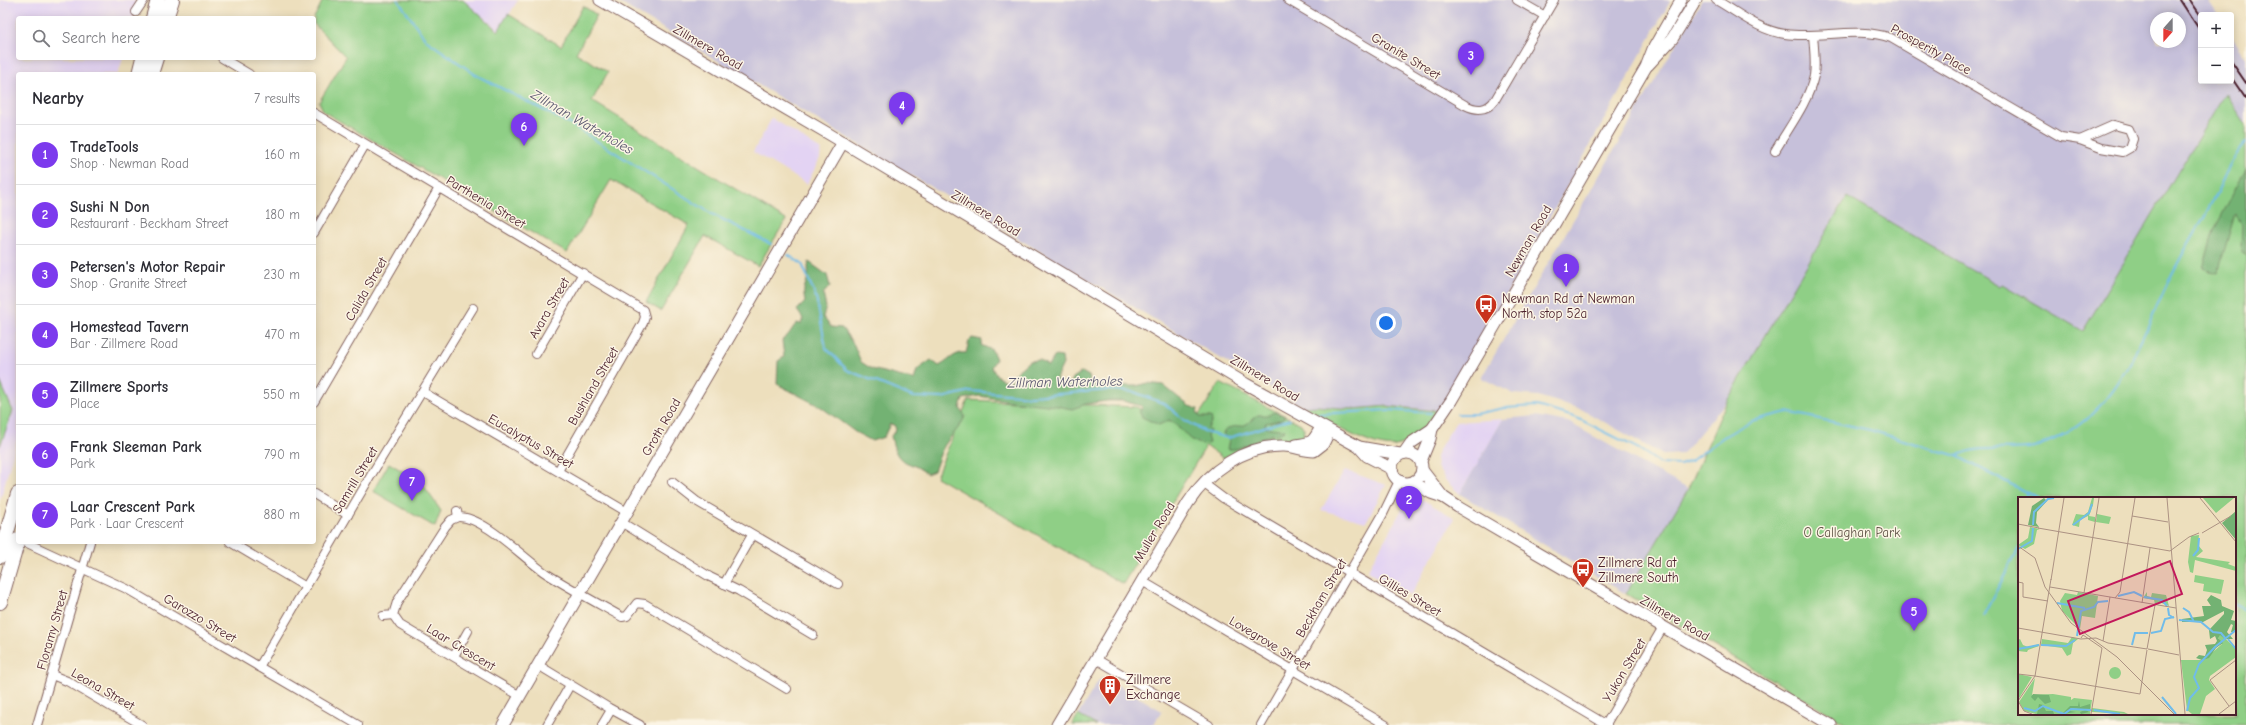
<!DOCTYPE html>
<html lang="en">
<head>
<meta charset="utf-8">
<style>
  body { margin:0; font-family:"Comic Neue",sans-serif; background:#f7f7f7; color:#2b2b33 }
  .controls { position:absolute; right:12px; top:12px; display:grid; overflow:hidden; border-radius:4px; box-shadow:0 2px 10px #0003 }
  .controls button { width:36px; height:36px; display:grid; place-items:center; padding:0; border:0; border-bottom:1px solid #e1e1e2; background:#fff; color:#2b2b33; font:20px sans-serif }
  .compass { position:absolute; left:2150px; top:12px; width:36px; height:36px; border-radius:50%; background:#fff; box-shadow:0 2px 10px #0003; rotate:201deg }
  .you { position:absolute; left:1386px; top:323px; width:14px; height:14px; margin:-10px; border:3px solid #fff; border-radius:50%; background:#1a73e8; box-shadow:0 0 0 6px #1a73e833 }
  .badge { display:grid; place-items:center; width:26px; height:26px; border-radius:50%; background:#7c3aed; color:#fff; font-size:13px; font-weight:700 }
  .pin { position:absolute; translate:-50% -33px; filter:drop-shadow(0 1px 2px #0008) }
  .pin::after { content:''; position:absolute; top:21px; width:14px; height:12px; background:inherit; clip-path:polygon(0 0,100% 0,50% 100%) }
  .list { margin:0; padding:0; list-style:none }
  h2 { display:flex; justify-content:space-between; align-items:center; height:52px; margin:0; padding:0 16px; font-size:17px }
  h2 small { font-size:13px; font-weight:400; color:#7c7c81 }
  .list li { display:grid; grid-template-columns:26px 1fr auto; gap:12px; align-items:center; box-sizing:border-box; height:60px; padding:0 16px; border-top:1px solid #e1e1e2 }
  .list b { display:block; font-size:15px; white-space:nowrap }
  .list p { margin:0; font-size:13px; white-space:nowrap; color:#7c7c81 }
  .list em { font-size:13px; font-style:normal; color:#7c7c81 }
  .icon { flex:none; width:22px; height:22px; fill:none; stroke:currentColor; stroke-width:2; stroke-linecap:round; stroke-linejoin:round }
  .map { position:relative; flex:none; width:2246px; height:725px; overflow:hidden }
  .search { position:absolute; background:#fff; box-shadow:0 2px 10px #0003; left:16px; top:16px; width:300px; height:44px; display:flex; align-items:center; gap:10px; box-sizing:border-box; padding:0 14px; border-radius:4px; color:#7c7c81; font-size:15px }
  .panel { position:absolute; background:#fff; box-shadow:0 2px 10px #0003; left:16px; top:72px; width:300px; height:472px; border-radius:4px }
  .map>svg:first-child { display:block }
  .built { fill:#e3d3f3 }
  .industrial { fill:#c6c0da; fill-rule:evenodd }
  .green { fill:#8fcf86; stroke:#6c7758; fill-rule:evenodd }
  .forest { fill:#73b273; stroke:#5e684f }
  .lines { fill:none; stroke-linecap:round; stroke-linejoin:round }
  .stream { stroke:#70bcea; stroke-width:2 }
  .street-casing { stroke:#83625e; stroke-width:10 }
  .secondary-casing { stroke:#83625e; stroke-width:13 }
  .highway-casing { stroke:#83625e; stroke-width:16 }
  .street { stroke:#fff; stroke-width:8 }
  .secondary { stroke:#fff; stroke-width:11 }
  .highway { stroke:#fff; stroke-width:14 }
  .rail { stroke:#4a1f2b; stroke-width:2 }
  .labels { text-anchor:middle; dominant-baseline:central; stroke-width:3; stroke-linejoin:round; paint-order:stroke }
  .street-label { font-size:13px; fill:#4a1f2b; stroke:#fcf5e5 }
  .poi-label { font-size:13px; fill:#4a1f2b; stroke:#fcf5e5; text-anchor:start }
  .park-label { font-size:13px; fill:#5f5446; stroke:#fcf5e5 }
  .water-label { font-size:14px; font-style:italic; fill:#57566e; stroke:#fcf5e5 }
  .inset-river { fill:none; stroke:#70bcea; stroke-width:2 }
  .inset-road { fill:none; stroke:#ac9283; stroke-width:1 }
  .view { fill:#c2185b; fill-opacity:0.15; stroke:#c2185b; stroke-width:2 }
  .inset-edge { fill:none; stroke:#4a1f2b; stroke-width:2 }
</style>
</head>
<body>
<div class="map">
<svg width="2246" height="725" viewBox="0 0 2246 725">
  <rect width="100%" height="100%" fill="#fcf5e5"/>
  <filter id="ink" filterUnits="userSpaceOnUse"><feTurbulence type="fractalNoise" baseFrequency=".025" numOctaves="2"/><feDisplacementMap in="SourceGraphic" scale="8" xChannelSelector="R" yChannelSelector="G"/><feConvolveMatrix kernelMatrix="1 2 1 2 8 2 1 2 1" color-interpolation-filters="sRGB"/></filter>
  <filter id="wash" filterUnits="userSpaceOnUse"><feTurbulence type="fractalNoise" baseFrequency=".012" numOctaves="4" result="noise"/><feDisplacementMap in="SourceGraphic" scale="16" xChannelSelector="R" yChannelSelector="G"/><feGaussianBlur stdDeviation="0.9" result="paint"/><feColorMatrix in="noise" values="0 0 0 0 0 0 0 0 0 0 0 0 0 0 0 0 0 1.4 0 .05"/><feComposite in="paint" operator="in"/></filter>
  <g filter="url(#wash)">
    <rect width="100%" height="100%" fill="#eddfbd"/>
    <g class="built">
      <polygon points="0,0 135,0 134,18 18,18 18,58 123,58 118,74 18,74 18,436 0,501"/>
      <polygon points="463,0 518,0 499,31"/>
      <polygon points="772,118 821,150 820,158 807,184 753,152"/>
      <polygon points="1503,419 1460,494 1447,482 1437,467 1436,457 1442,444 1456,422"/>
      <polygon points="1345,470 1386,485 1366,522 1321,510"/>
      <polygon points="1416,496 1455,518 1410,596 1367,571 1409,497"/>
    </g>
    <g class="industrial">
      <polygon points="615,0 1671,0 1442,411 1386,406 1353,409 1317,406 1303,407"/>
      <path d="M1702 0H2208L2218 15H2201V81H2231V35L2246 58V124L2225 93 2083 331 2002 285 2000 287 1847 197 1727 401 1682 454 1663 455 1581 409 1538 396 1514 394 1481 378ZM2156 18H2180V42H2156Z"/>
      <polygon points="1536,416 1568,422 1688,489 1626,594 1460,494 1503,419"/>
      <polygon points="1104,677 1162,711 1153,725 1096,725 1078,715 1098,681"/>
    </g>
    <g class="green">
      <polygon points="323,0 463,0 498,31 508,14 561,46 583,6 597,15 576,53 608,72 592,101 786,220 758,266 705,236 661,311 646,302 689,225 611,180 567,253 324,112 319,102 346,57 314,24 314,18"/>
      <path d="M2225 93 2246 124V725H1849L1626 594 1688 489 1727 401 1847 197 2000 286 2002 284 2083 331ZM2019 498H2235V714H2019Z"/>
      <polygon points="0,381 13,411 0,446"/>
      <path d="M1220 383 1301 424 1304 429 1303 440C1275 439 1248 446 1223 458L1206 446 1123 584 936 477 968 400 1136 407 1190 429Z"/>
      <path d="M1317 406 1353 409 1386 406 1437 411C1428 425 1412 442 1396 446 1373 451 1323 419 1303 407Z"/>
      <polygon points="389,463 421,482 441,511 435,527 373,491"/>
      <polygon points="1078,715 1096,725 1072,725"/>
    </g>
    <g class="forest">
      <polygon points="2246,169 2246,255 2241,252 2242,224 2235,214 2218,272 2214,273 2203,268 2214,230"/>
      <path d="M809 262 827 275 830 286 823 294 826 307 823 317 831 327 842 328 854 345 861 362 872 369 914 380 917 370 931 360 939 366C948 362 955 351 966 353L969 341 972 338 982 340 981 345 992 350 996 359 991 367 999 378 1008 382 1014 379V374L1029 361 1040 360 1048 366 1055 356 1062 357 1063 364 1056 379 1066 385 1071 383 1073 378 1082 372 1089 376 1091 385 1136 386 1148 383 1163 385 1189 406 1198 409 1197 413 1200 417H1211L1212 421 1208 428 1210 432 1207 436 1209 443C1196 451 1178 424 1169 420L1159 425 1142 417 1139 411 1142 409V406L1123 401H1107L1086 404 1072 409 1057 406 1009 401 979 396 963 399 960 408 965 416C961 427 954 432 947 442 940 451 938 461 934 471L927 474C907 457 898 470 891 436L896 429 894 425 890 424 884 437 872 441 855 432 821 407 777 384 778 361 784 357 782 340C791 334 790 330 797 323L801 324 803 319 797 310 805 302C802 287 805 289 808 276 809 271 807 267 809 262Z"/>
      <path d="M1273 412 1284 415V417L1281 420 1266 423 1264 427 1285 430C1280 435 1273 434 1267 436 1255 439 1239 452 1227 449L1229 440 1223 434C1227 423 1241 429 1248 423 1252 420 1254 417 1258 415H1269Z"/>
    </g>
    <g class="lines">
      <g class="stream">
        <polyline points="398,0 426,40 476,75 570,124 712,214 771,244"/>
        <polyline points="788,255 802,264 816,297 826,348 847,370 913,397 942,398 970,391 1031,396 1111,390 1134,392 1165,404 1184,420 1208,433 1228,438 1290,419"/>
        <polyline points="1317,414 1389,410 1431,413"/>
        <path d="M1457 414H1475L1504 408 1537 406 1577 418 1639 449 1661 464 1680 465 1691 461 1725 436 1751 421 1787 412 1870 430 1957 456C1980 444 2004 451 2028 448 2039 447 2055 439 2065 434 2122 401 2141 338 2168 282 2181 255 2198 229 2212 202 2223 181 2230 160 2246 142"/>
        <polyline points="1957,456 2037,498"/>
        <polyline points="2026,492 2026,498"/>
        <polyline points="2235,605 2246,611"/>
        <polyline points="1983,616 2019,548"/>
      </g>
    </g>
  </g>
  <g filter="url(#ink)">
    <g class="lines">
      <g class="street-casing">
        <g id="street">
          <path d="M1288 0 1465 105C1477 111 1487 111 1495 100L1554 0"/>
          <polyline points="1517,0 1545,16"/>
          <path d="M1716 0C1737 12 1760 31 1785 34 1821 39 1856 26 1891 38L2061 137 2080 140 2101 148 2123 152 2130 148 2133 139 2129 129 2114 125 2080 140"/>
          <polyline points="136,12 144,0"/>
          <polyline points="222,58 249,74"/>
          <polyline points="314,113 643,310 645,317 643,323 558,471"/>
          <path d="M1775 151C1789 127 1808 103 1814 76 1816 62 1814 49 1813 35"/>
          <polyline points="314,233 365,145"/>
          <polyline points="536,354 583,273"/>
          <polyline points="423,392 627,512"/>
          <polyline points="314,402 439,188"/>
          <polyline points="672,482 696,501 838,584"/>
          <polyline points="1203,483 1223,498 1607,725"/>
          <polyline points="314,494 348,515"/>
          <path d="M457 511 458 517C484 516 525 560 547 574 571 589 597 603 622 617L627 616 637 603 645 604 787 689"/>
          <polyline points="621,522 710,577 739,591 813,635"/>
          <polyline points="25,542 127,589 358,725"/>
          <polyline points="230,542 306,587"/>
          <polyline points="1142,581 1386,725"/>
          <polyline points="724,584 752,535"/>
          <polyline points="393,615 400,625 520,696"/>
          <polyline points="383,616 393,615 397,602 445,527 451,520 458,517"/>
          <polyline points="454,656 468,631"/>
          <polyline points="1096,659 1209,725"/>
          <polyline points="538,665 609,708 640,725"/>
          <polyline points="259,667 373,472 473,308"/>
          <polyline points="52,675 67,681 142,725"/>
          <polyline points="1606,724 1663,627"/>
          <polyline points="37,725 90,542"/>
          <polyline points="547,725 570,685"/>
          <polyline points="602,725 611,710"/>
          <polyline points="1261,725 1383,514 1399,481"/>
        </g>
      </g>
      <g class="secondary-casing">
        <g id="secondary">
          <polyline points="600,0 829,134 1246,384 1359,447 1367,456 1392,469"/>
          <polyline points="1648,65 1672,39 1696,0"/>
          <path d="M1296 445C1313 443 1313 442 1321 427"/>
          <polyline points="1359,447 1400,454"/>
          <circle cx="1407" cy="468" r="15"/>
          <polyline points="1404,453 1411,443 1432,429 1451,401 1646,67 1653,49 1681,0"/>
          <polyline points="1421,461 1430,439 1432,429"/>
          <polyline points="1422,470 1443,497 1458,507 1831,725"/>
          <polyline points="1413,482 1431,493 1443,497"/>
          <polyline points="503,725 843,142"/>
          <path d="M1057 725 1188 503C1208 472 1244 445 1284 446 1294 446 1303 451 1314 451L1323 444 1329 432"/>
        </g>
      </g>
      <g class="highway-casing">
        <g id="highway">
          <polyline points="153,18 158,0"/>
          <polyline points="166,18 172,0"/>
          <polyline points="139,74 143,58"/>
          <polyline points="151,74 156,58"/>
          <polyline points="0,556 18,494"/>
          <polyline points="0,602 18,540"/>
        </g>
      </g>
      <use href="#street" class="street"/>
      <use href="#secondary" class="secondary"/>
      <use href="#highway" class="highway"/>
      <g class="rail">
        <polyline points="2180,0 2201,32"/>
        <polyline points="2190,0 2201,16"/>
        <polyline points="2231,61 2246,83"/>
        <polyline points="2231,77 2246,99"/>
      </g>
    </g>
  </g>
  <defs>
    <g id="bus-pin" transform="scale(1.15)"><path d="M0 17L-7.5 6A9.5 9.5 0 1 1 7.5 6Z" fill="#c8321e" stroke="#fcf5e5"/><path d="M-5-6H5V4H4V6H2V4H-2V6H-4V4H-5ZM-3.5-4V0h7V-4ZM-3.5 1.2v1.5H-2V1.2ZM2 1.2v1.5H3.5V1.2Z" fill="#fff"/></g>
    <g id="building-pin" transform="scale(1.15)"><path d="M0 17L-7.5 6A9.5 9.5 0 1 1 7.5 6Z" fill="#c8321e" stroke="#fcf5e5"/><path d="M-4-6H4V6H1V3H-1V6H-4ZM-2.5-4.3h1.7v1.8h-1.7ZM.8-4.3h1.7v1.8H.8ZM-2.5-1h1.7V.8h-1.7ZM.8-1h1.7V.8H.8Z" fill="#fff"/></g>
  </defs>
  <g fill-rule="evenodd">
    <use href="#bus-pin" x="1486" y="305"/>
    <use href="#bus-pin" x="1583" y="569"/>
    <use href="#building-pin" x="1110" y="686"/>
  </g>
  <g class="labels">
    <g class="street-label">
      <text transform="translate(708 47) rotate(30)">Zillmere Road</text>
      <text transform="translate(1931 49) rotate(29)">Prosperity Place</text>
      <text transform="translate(1406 56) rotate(31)">Granite Street</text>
      <text transform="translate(486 202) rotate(31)">Parthenia Street</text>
      <text transform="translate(986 213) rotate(31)">Zillmere Road</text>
      <text transform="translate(1528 241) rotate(-60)">Newman Road</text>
      <text transform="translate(366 289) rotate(-60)">Calida Street</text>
      <text transform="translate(549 308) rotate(-60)">Avara Street</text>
      <text transform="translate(1265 378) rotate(31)">Zillmere Road</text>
      <text transform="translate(593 386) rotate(-60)">Bushland Street</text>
      <text transform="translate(661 427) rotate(-60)">Groth Road</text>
      <text transform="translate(531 441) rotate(30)">Eucalyptus Street</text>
      <text transform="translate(355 480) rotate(-59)">Samrill Street</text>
      <text transform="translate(1154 532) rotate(-59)">Muller Road</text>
      <text transform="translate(1410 595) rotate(31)">Gillies Street</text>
      <text transform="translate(1321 598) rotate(-60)">Beckham Street</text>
      <text transform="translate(200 618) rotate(31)">Garozzo Street</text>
      <text transform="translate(1675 618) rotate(30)">Zillmere Road</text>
      <text transform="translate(52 630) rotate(-74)">Floramy Street</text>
      <text transform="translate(1270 643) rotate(31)">Lovegrove Street</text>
      <text transform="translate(461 647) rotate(31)">Laar Crescent</text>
      <text transform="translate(1624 670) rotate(-59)">Yukon Street</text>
      <text transform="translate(103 689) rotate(30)">Leona Street</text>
    </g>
    <g class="poi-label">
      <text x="1502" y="298">Newman Rd at Newman<tspan x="1502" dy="15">North, stop 52a</tspan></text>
      <text x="1598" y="562">Zillmere Rd at<tspan x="1598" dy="15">Zillmere South</tspan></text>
      <text x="1126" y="679">Zillmere<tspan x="1126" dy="15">Exchange</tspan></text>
    </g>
    <g class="park-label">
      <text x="1852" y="532">O Callaghan Park</text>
    </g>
    <g class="water-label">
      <text transform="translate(582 122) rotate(30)">Zillman Waterholes</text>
      <text transform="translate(1065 382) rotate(-1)">Zillman Waterholes</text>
    </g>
  </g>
  <g transform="translate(2018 497)">
    <rect width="218" height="218" fill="#eddfbd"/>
    <path d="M74 1H76L75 8 71 19 77 20V25L70 23V19L62 23 61 30 54 28 58 17 66 18 70 15ZM185 1H216L198 16ZM79 17 93 20 91 27 78 25ZM12 30 22 32 19 33 16 47 7 52 0 48 10 41ZM181 38 180 48 185 54 178 60 212 65 210 67 218 70V74L177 63 175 76 172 75 170 65 173 39ZM177 78 206 83 203 97 185 94 186 87 176 85ZM60 95 80 99 77 121 64 119 62 132 44 114 42 104 47 96 59 98ZM129 95V99L133 100 134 96 148 98 151 109 141 105 137 107 136 103 125 101ZM197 136 203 137 218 152V160L192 179 191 183 197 192 188 199 182 217H174L169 213 163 163H184L195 155 204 147ZM54 140 60 142 55 146 53 157 49 159 44 151 23 148 24 142 50 146ZM2 142 5 148 10 150 21 147V149L10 153 9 155 0 154V143ZM91 176a6 6 0 1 1 12 0a6 6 0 1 1-12 0ZM0 177 14 180 0 203ZM17 181 14 198 35 197 53 200V203L56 201 74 203 72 217H18L6 214 1 205ZM74 211 106 215 110 217 74 215Z" fill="#8fcf86"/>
    <path d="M26 1 29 4 19 15 18 26 21 30 10 28 14 9ZM218 14V43L204 26ZM193 98 203 103 204 109 216 114 213 123 218 124V135H213L215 128 213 127 209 135 215 142H207L202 138 200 141 205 146 198 151 191 161 184 163 178 161 181 158 187 159 189 153 187 148 197 147 199 144 197 139 192 142 191 133 206 117V114L185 125H164V122L186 119 184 109H193L189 103ZM15 197 31 198 33 205 27 207 20 200 17 204 13 200ZM61 204 62 210 72 207V213H68L71 215 63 217 62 215 67 213 54 211 52 214 58 215 44 217 52 209H60ZM21 207 25 208 28 214H35L36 217H19Z" fill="#73b273"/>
    <path class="inset-river" d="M15 28 16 15 30 2 36 1M55 28 71 16 74 7M0 52 14 44 15 31M175 59 180 53 181 41M100 99 116 95 124 99M126 100 144 103 149 109M39 106 67 111M150 111 151 118 156 121M165 111 171 115 176 125M161 123 183 125 195 135 203 136 208 142M133 136 143 134 147 122 156 120M59 139 63 114 76 110 80 105 90 104M210 142 218 152M23 148 48 149 57 143M114 148 117 136H130M0 152 21 148M144 200 158 217M6 211 17 214 25 209 46 217 53 212 73 213M76 213 102 217M169 214 172 201 181 191 176 180 181 167 197 150 218 133"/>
    <path class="inset-road" d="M149 1 167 217M182 1 218 45M114 19 150 25M0 27 21 31M20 31 152 54 171 40 181 36M184 36 213 19M0 49 17 61 27 90 53 126 99 160 156 217M33 83 46 1M0 85 5 86V100L30 104M32 90 158 111M66 96 81 1M97 101 102 95 117 1M124 106 132 51M0 131 63 142 78 141 90 146 129 152M63 141 65 138 68 140 84 151 73 217M85 144 92 100M129 152 137 108M130 152 161 158M0 177 17 179M17 179 122 197 129 153M0 204 6 214 14 217M0 204 17 179 33 82M211 209 192 183 218 163M201 217 218 204"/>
    <path class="view" d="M152 64 164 97 62 137 50 104Z"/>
    <rect width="218" height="218" class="inset-edge"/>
  </g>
</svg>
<div class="controls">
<button>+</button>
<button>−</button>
</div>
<svg class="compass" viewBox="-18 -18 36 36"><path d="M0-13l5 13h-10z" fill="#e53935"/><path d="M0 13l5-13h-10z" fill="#7c7c81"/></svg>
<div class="you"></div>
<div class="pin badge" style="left:1566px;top:287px">1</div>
<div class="pin badge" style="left:1409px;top:519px">2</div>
<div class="pin badge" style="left:1471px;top:75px">3</div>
<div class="pin badge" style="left:902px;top:125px">4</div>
<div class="pin badge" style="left:1914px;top:631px">5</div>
<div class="pin badge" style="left:524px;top:146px">6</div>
<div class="pin badge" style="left:412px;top:501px">7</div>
<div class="search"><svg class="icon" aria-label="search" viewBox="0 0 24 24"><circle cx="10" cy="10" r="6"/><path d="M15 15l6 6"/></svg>Search here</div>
<section class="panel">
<h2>Nearby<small>7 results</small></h2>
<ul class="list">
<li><span class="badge">1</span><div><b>TradeTools</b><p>Shop · Newman Road</p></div><em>160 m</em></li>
<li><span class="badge">2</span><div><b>Sushi N Don</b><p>Restaurant · Beckham Street</p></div><em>180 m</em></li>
<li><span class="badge">3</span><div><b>Petersen's Motor Repair</b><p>Shop · Granite Street</p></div><em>230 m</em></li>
<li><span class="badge">4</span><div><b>Homestead Tavern</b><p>Bar · Zillmere Road</p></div><em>470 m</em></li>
<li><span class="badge">5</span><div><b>Zillmere Sports</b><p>Place</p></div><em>550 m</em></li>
<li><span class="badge">6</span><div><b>Frank Sleeman Park</b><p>Park</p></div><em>790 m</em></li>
<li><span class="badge">7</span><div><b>Laar Crescent Park</b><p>Park · Laar Crescent</p></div><em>880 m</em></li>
</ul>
</section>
</div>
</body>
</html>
